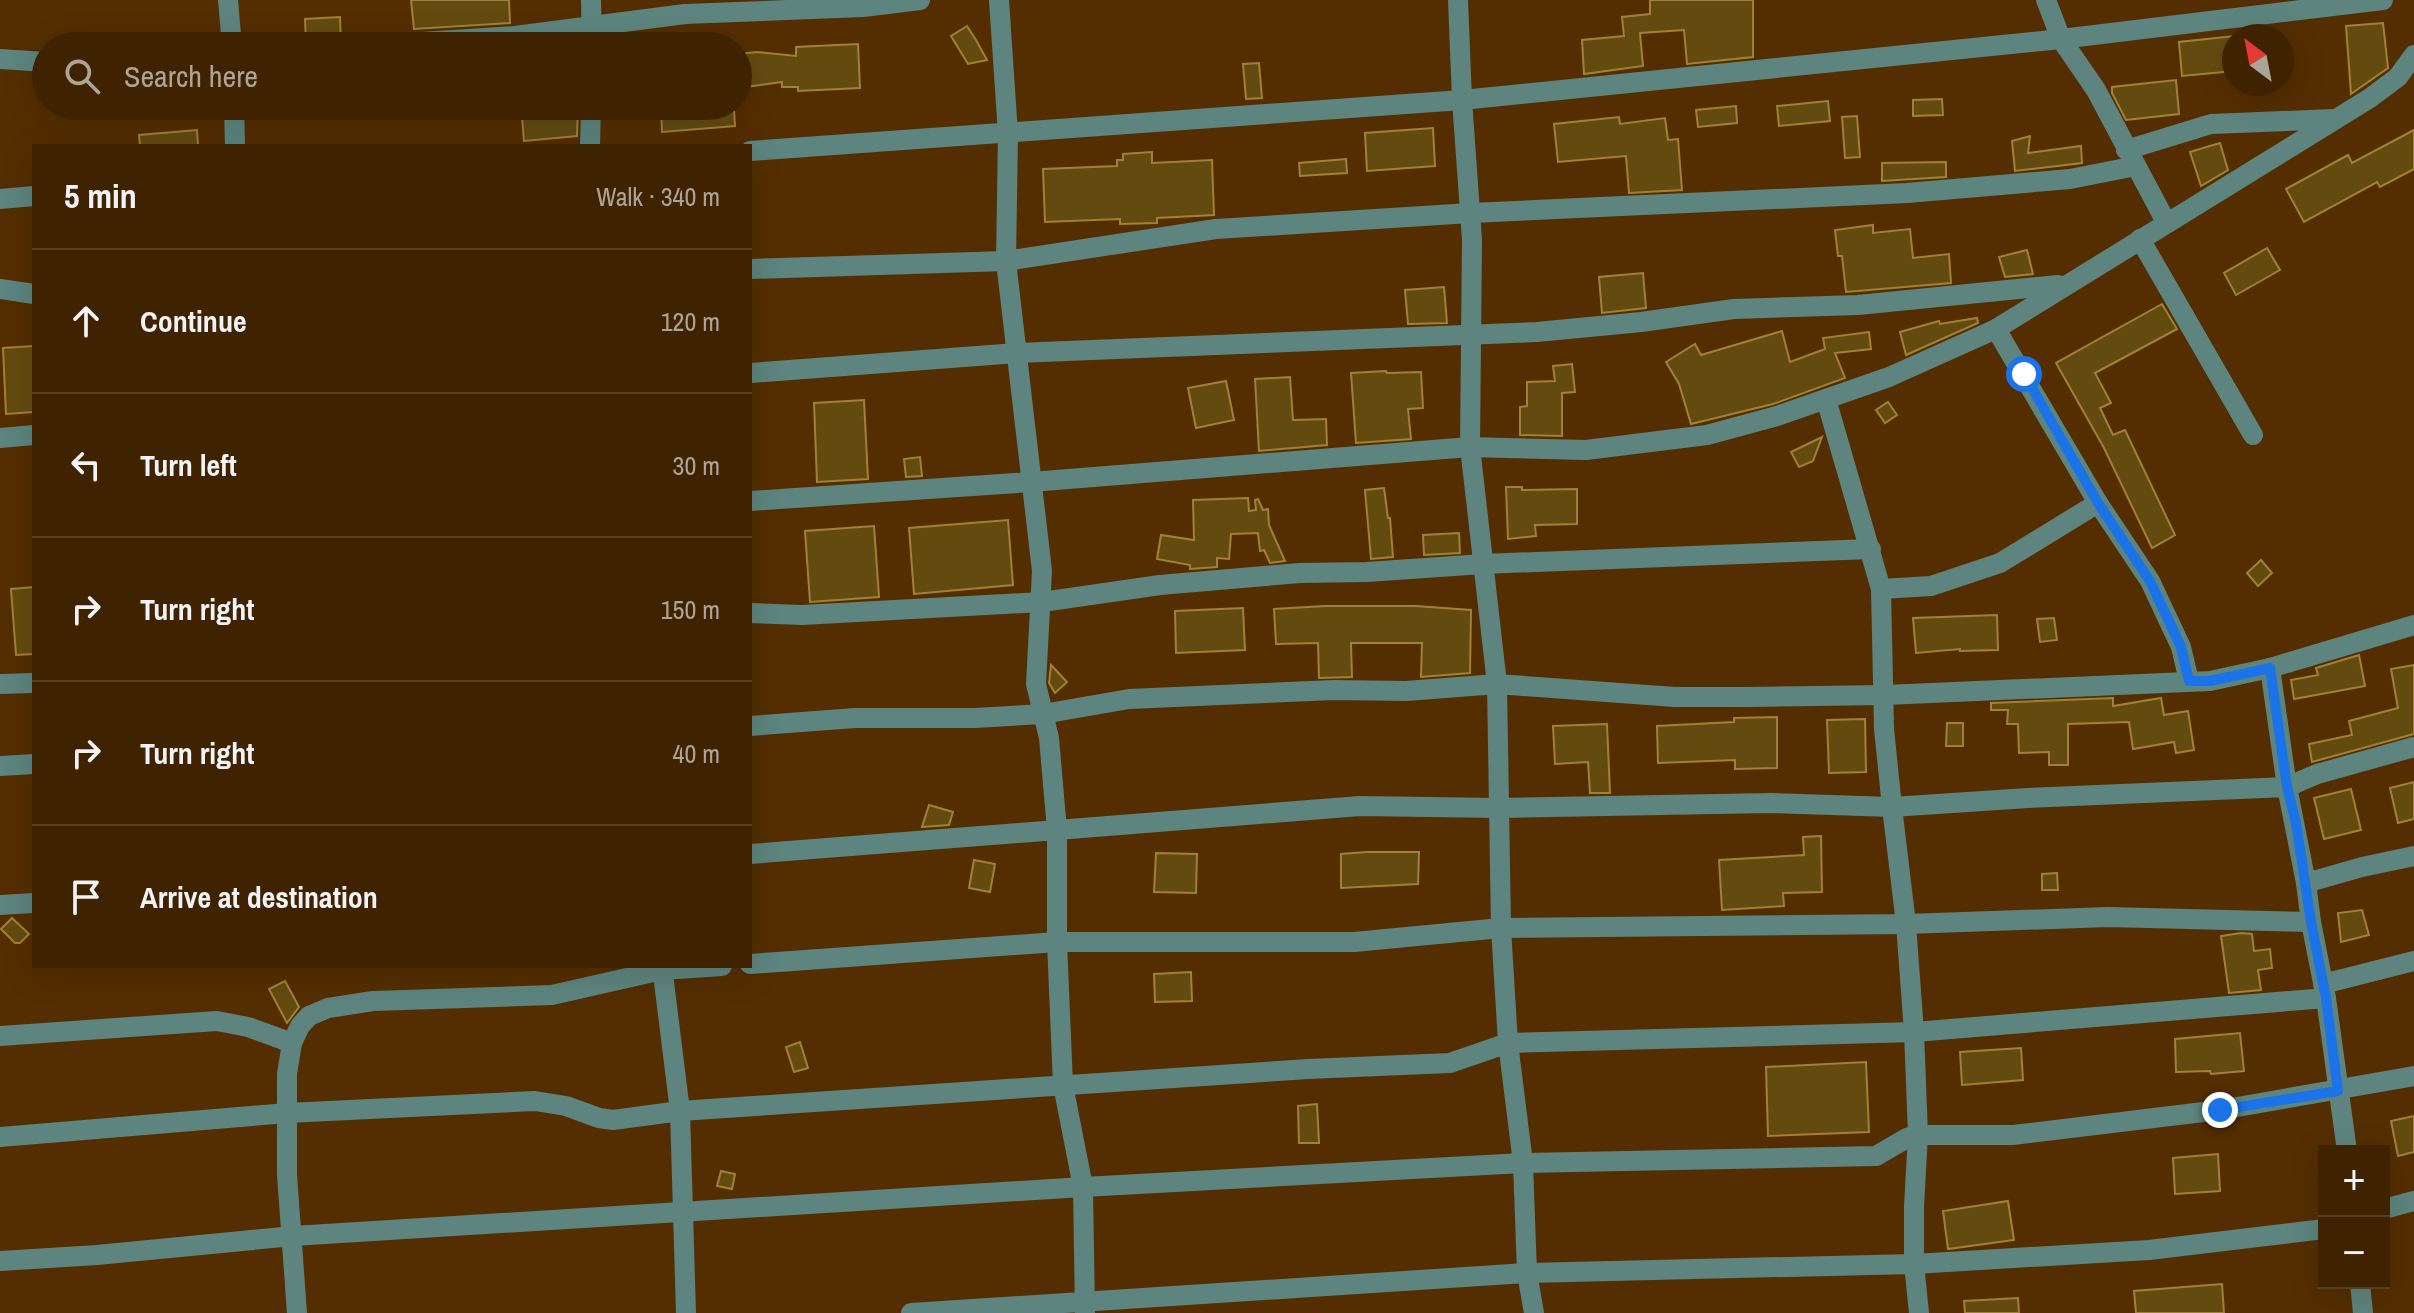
<!DOCTYPE html>
<html lang="en">
<head>
<meta charset="utf-8">
<style>
  body { margin:0; font-family:"Archivo Narrow",sans-serif; background:#4a2f0f; color:#f1f3f6 }
  .controls { position:absolute; right:24px; bottom:24px; display:grid; overflow:hidden; border-radius:0px; box-shadow:0 8px 32px #0002 }
  .controls button { width:72px; height:72px; display:grid; place-items:center; padding:0; border:0; border-bottom:2px solid #583f22; background:#3f2200; color:#f1f3f6; font:40px sans-serif }
  .compass { position:absolute; left:2222px; top:24px; width:72px; height:72px; border-radius:50%; background:#3f2200; box-shadow:0 8px 32px #0002; rotate:328deg }
  .stop { position:absolute; width:24px; height:24px; margin:-18px; border:6px solid #1a73e8; border-radius:50%; background:#fff }
  .stop.end { background:#1a73e8; border-color:#fff; box-shadow:0 2px 8px #0008 }
  .list { margin:0; padding:0; list-style:none }
  h2 { display:flex; justify-content:space-between; align-items:center; height:104px; margin:0; padding:0 32px; font-size:34px }
  h2 small { font-size:26px; font-weight:400; color:#ada499 }
  .list li { display:grid; grid-template-columns:52px 1fr auto; gap:24px; align-items:center; box-sizing:border-box; height:144px; padding:0 32px; border-top:2px solid #583f22 }
  .list b { display:block; font-size:30px; white-space:nowrap }
  .list em { font-size:26px; font-style:normal; color:#ada499 }
  .icon { flex:none; width:44px; height:44px; fill:none; stroke:currentColor; stroke-width:2; stroke-linecap:round; stroke-linejoin:round }
  .map { position:relative; flex:none; width:2414px; height:1313px; overflow:hidden }
  .search { position:absolute; background:#3f2200; box-shadow:0 8px 32px #0002; left:32px; top:32px; width:720px; height:88px; display:flex; align-items:center; gap:20px; box-sizing:border-box; padding:0 28px; border-radius:44px; color:#ada499; font-size:30px }
  .panel { position:absolute; background:#3f2200; box-shadow:0 8px 32px #0002; left:32px; top:144px; width:720px; height:824px; border-radius:0px }
  .map>svg:first-child { display:block }
  .building { fill:#634b10; stroke:#a18137; stroke-width:2 }
  .lines { fill:none; stroke-linecap:round; stroke-linejoin:round }
  .minor { stroke:#5d847e; stroke-width:20 }
  .route { stroke:#1a73e8; stroke-width:10 }
</style>
</head>
<body>
<div class="map">
<svg width="2414" height="1313" viewBox="0 0 2414 1313">
  <rect width="100%" height="100%" fill="#542e00"/>
  <g class="building">
    <polygon points="411,0 509,0 510,23 414,29"/>
    <polygon points="1650,0 1753,0 1753,57 1687,64 1684,30 1640,33 1643,66 1584,74 1582,40 1624,36 1622,17 1650,14"/>
    <polygon points="340,17 341,42 306,44 305,19"/>
    <polygon points="2383,23 2388,68 2351,94 2346,26"/>
    <polygon points="967,26 976,40 987,60 968,64 951,36"/>
    <polygon points="2234,36 2234,71 2182,76 2179,42"/>
    <polygon points="858,44 860,88 798,91 798,87 782,87 782,82 738,88 738,54 757,52 796,56 796,47"/>
    <polygon points="1259,63 1262,98 1246,99 1243,64"/>
    <polygon points="2176,80 2179,114 2126,120 2112,93 2112,87"/>
    <polygon points="1942,99 1943,115 1913,116 1913,100"/>
    <polygon points="1828,101 1830,121 1779,126 1777,106"/>
    <polygon points="521,106 578,106 577,136 524,141"/>
    <polygon points="661,106 694,106 694,111 734,110 735,126 662,132"/>
    <polygon points="1736,106 1737,123 1698,127 1696,110"/>
    <polygon points="1857,116 1860,157 1845,158 1842,117"/>
    <polygon points="1619,117 1620,124 1665,118 1668,140 1678,139 1682,190 1629,193 1626,156 1558,162 1554,124"/>
    <polygon points="1433,128 1435,166 1367,171 1365,133"/>
    <polygon points="197,130 198,146 140,146 139,135"/>
    <polygon points="2414,130 2414,169 2380,187 2377,182 2304,222 2286,189 2348,155 2352,163"/>
    <polygon points="2030,136 2028,153 2081,146 2082,163 2015,171 2012,141"/>
    <polygon points="2220,143 2228,170 2201,186 2190,152"/>
    <polygon points="1152,152 1152,163 1212,160 1214,215 1157,218 1157,223 1120,224 1120,219 1045,222 1043,169 1117,166 1117,160 1123,160 1123,154"/>
    <polygon points="1346,159 1347,173 1300,176 1299,163"/>
    <polygon points="1946,162 1946,177 1882,181 1882,163"/>
    <polygon points="1873,225 1873,233 1910,229 1913,258 1949,254 1951,283 1846,292 1842,256 1838,256 1835,230"/>
    <polygon points="2267,248 2280,270 2236,295 2224,273"/>
    <polygon points="2027,250 2033,274 2005,277 1999,257"/>
    <polygon points="1643,273 1646,308 1602,313 1599,277"/>
    <polygon points="1444,287 1447,323 1408,324 1405,290"/>
    <polygon points="2162,304 2177,329 2095,373 2111,403 2100,408 2113,435 2125,430 2175,535 2152,548 2104,448 2056,363"/>
    <polygon points="1977,318 1978,323 1906,355 1900,332 1939,321 1940,324"/>
    <polygon points="1782,331 1790,362 1825,349 1823,338 1869,332 1871,349 1835,353 1845,378 1773,404 1691,424 1679,384 1666,362 1695,344 1701,355"/>
    <polygon points="34,346 34,412 6,414 3,348"/>
    <polygon points="1572,364 1575,392 1562,393 1562,436 1520,435 1520,407 1527,406 1527,382 1555,381 1553,366"/>
    <polygon points="1386,371 1387,373 1421,372 1423,408 1408,409 1411,439 1356,443 1351,373"/>
    <polygon points="1290,377 1293,420 1326,419 1327,445 1259,451 1255,379"/>
    <polygon points="1226,381 1234,420 1196,428 1188,388"/>
    <polygon points="864,400 868,479 817,482 814,403"/>
    <polygon points="1888,402 1897,415 1885,423 1876,410"/>
    <polygon points="1822,437 1813,461 1799,467 1791,452"/>
    <polygon points="920,457 922,476 906,477 904,459"/>
    <polygon points="1506,487 1522,487 1522,490 1577,489 1577,524 1535,525 1536,536 1508,539"/>
    <polygon points="1384,488 1388,518 1390,518 1393,557 1371,559 1365,490"/>
    <polygon points="1248,498 1249,511 1256,510 1255,500 1258,499 1263,510 1268,509 1269,525 1285,561 1270,563 1264,550 1260,551 1258,533 1231,534 1229,559 1217,558 1217,567 1190,569 1190,565 1157,559 1161,535 1194,540 1193,500"/>
    <polygon points="1008,520 1013,585 914,594 909,528"/>
    <polygon points="874,526 879,597 810,602 805,531"/>
    <polygon points="1459,533 1460,553 1424,555 1423,535"/>
    <polygon points="2261,560 2272,573 2258,586 2247,573"/>
    <polygon points="34,587 34,654 16,655 11,589"/>
    <polygon points="1325,606 1416,606 1471,610 1470,673 1421,677 1422,643 1351,643 1352,677 1319,678 1318,643 1276,644 1274,609"/>
    <polygon points="1243,608 1245,650 1176,653 1175,611"/>
    <polygon points="1997,615 1998,650 1960,651 1960,649 1916,653 1913,618"/>
    <polygon points="2054,618 2057,640 2040,642 2037,619"/>
    <polygon points="2359,655 2365,686 2294,699 2291,680 2318,675 2316,668"/>
    <polygon points="1051,665 1067,682 1055,693 1049,683"/>
    <polygon points="2414,665 2414,734 2312,762 2309,744 2352,735 2349,721 2398,708 2391,669"/>
    <polygon points="2113,698 2113,706 2161,698 2164,715 2188,711 2194,750 2176,753 2174,742 2133,749 2129,722 2068,724 2068,765 2049,765 2049,752 2019,753 2018,724 2007,724 2008,710 1991,710 1991,703"/>
    <polygon points="1777,717 1777,768 1735,769 1735,760 1658,763 1657,726 1734,722 1734,718"/>
    <polygon points="1865,719 1866,772 1829,773 1827,720"/>
    <polygon points="1947,723 1963,723 1963,746 1946,746"/>
    <polygon points="1607,724 1610,793 1590,793 1588,762 1555,764 1553,726"/>
    <polygon points="2414,782 2414,819 2398,823 2390,788"/>
    <polygon points="2351,789 2361,830 2324,839 2314,798"/>
    <polygon points="929,805 953,812 949,825 922,827"/>
    <polygon points="1821,836 1822,892 1783,893 1784,906 1722,910 1719,860 1804,855 1803,837"/>
    <polygon points="1366,852 1419,852 1418,884 1341,888 1341,854"/>
    <polygon points="1156,853 1197,854 1196,893 1154,892"/>
    <polygon points="974,860 995,864 990,892 969,888"/>
    <polygon points="2057,873 2058,890 2042,890 2042,874"/>
    <polygon points="2362,910 2369,935 2341,942 2338,913"/>
    <polygon points="12,918 29,934 20,943 15,943 1,929"/>
    <polygon points="2241,933 2252,934 2254,951 2270,949 2272,968 2258,970 2261,990 2229,993 2221,936"/>
    <polygon points="1191,972 1192,1001 1155,1002 1154,974"/>
    <polygon points="285,981 299,1007 287,1023 269,989"/>
    <polygon points="2240,1033 2244,1071 2211,1074 2210,1071 2176,1072 2175,1039"/>
    <polygon points="800,1042 808,1068 794,1072 786,1047"/>
    <polygon points="2021,1048 2023,1080 1962,1085 1960,1052"/>
    <polygon points="1866,1062 1869,1132 1768,1136 1766,1067"/>
    <polygon points="1317,1104 1319,1143 1299,1143 1298,1106"/>
    <polygon points="2414,1116 2414,1152 2398,1156 2391,1121"/>
    <polygon points="2218,1154 2220,1191 2175,1194 2173,1158"/>
    <polygon points="721,1171 735,1174 732,1189 717,1186"/>
    <polygon points="2008,1201 2014,1240 1948,1249 1943,1211"/>
    <polygon points="2222,1284 2224,1313 2136,1313 2134,1291"/>
    <polygon points="2018,1298 2019,1313 1965,1313 1964,1301"/>
  </g>
  <g class="lines">
    <g class="minor">
      <polyline points="228,0 232,46"/>
      <polyline points="591,0 592,46"/>
      <polyline points="999,0 1008,134 1006,261 1042,571 1036,684 1049,738 1057,830 1360,806 1500,808 1771,803 1892,807 1906,924 1914,1032 1918,1135 1914,1206 1914,1264 1919,1313"/>
      <polyline points="1458,0 1462,100 1472,240 1470,447 1497,684 1501,928 1508,1043 1523,1163 1527,1273 1534,1313"/>
      <polyline points="2046,0 2061,39 2096,90 2166,222"/>
      <polyline points="359,46 515,36 685,14 863,7 920,0"/>
      <polyline points="0,59 46,62"/>
      <polyline points="234,106 235,146"/>
      <polyline points="590,146 591,106"/>
      <polyline points="2126,150 2211,124 2334,119"/>
      <polyline points="750,151 1462,100 2061,39 2383,0"/>
      <polyline points="0,199 34,196"/>
      <polyline points="2140,239 2253,435"/>
      <polyline points="750,269 1006,261 1216,229 1471,213 1907,193 2070,179 2136,166"/>
      <polyline points="0,289 34,294"/>
      <polyline points="1996,329 2098,503 2150,581 2181,647 2189,681"/>
      <polyline points="750,373 1017,353 1537,332 1641,322 1734,309 1858,305 2058,285"/>
      <polyline points="1826,399 1881,589 1884,729 1892,807 2028,798 2287,787 2306,883 2362,867 2414,856"/>
      <polyline points="0,438 34,435"/>
      <polyline points="750,501 1031,482 1470,447 1586,450 1707,435 1777,416 1889,377 1996,329 2370,98 2398,77 2414,55"/>
      <polyline points="1881,589 1931,586 2000,563 2098,503"/>
      <polyline points="750,613 802,615 1042,602 1160,585 1300,573 1367,572 1483,564 1871,549"/>
      <polyline points="2270,668 2287,787 2317,774 2414,747"/>
      <polyline points="0,684 34,683"/>
      <polyline points="750,726 855,718 975,718 1043,714 1129,699 1334,690 1406,691 1497,684 1675,697 1749,697 1885,695 2210,681 2270,668 2414,625"/>
      <polyline points="0,766 34,764"/>
      <polyline points="750,854 1057,830 1057,942 1063,1085 1083,1187 1085,1313"/>
      <polyline points="2306,883 2311,922 2326,998 2347,1151"/>
      <polyline points="0,905 34,903"/>
      <polyline points="750,964 1057,942 1354,942 1501,928 1906,924 2108,917 2311,922"/>
      <polyline points="662,966 680,1111 686,1313"/>
      <polyline points="2323,984 2414,961"/>
      <polyline points="0,1036 217,1021 248,1027 292,1043"/>
      <polyline points="0,1137 287,1113 535,1101 566,1106 599,1118 613,1120 680,1111 1308,1069 1450,1063 1508,1043 1914,1032 2326,998"/>
      <polyline points="2384,1209 2414,1201"/>
      <polyline points="0,1261 97,1255 293,1236 1083,1187 1523,1163 1876,1156 1907,1138 1918,1135 2013,1135 2220,1110 2414,1076"/>
      <polyline points="2360,1283 2363,1313"/>
      <polyline points="297,1313 287,1175 287,1074 292,1043 300,1026 309,1016 328,1008 373,1001 552,995 662,970 722,966"/>
      <polyline points="911,1313 1527,1273 1914,1264 2149,1250 2324,1229"/>
    </g>
  </g>
  <g class="lines">
    <polyline class="route" points="2024,374 2098,503 2150,581 2181,647 2189,681 2210,681 2270,668 2287,787 2296,823 2311,922 2326,998 2338,1091 2220,1110"/>
  </g>
</svg>
<div class="controls">
<button>+</button>
<button>−</button>
</div>
<svg class="compass" viewBox="-18 -18 36 36"><path d="M0-13l5 13h-10z" fill="#e53935"/><path d="M0 13l5-13h-10z" fill="#ada499"/></svg>
<div class="stop" style="left:2024px;top:374px"></div>
<div class="stop end" style="left:2220px;top:1110px"></div>
<div class="search"><svg class="icon" aria-label="search" viewBox="0 0 24 24"><circle cx="10" cy="10" r="6"/><path d="M15 15l6 6"/></svg>Search here</div>
<section class="panel">
<h2>5 min<small>Walk · 340 m</small></h2>
<ul class="list">
<li><svg class="icon" aria-label="ahead" viewBox="0 0 24 24"><path d="M12 20V5M6 11l6-6 6 6"/></svg><div><b>Continue</b></div><em>120 m</em></li>
<li><svg class="icon" aria-label="left" viewBox="0 0 24 24"><path d="M17 20v-9H6M10 6l-5 5 5 5"/></svg><div><b>Turn left</b></div><em>30 m</em></li>
<li><svg class="icon" aria-label="right" viewBox="0 0 24 24"><path d="M7 20v-9h11M14 6l5 5-5 5"/></svg><div><b>Turn right</b></div><em>150 m</em></li>
<li><svg class="icon" aria-label="right" viewBox="0 0 24 24"><path d="M7 20v-9h11M14 6l5 5-5 5"/></svg><div><b>Turn right</b></div><em>40 m</em></li>
<li><svg class="icon" aria-label="arrive" viewBox="0 0 24 24"><path d="M6 21V4h12l-3 4 3 4H6"/></svg><div><b>Arrive at destination</b></div></li>
</ul>
</section>
</div>
</body>
</html>
